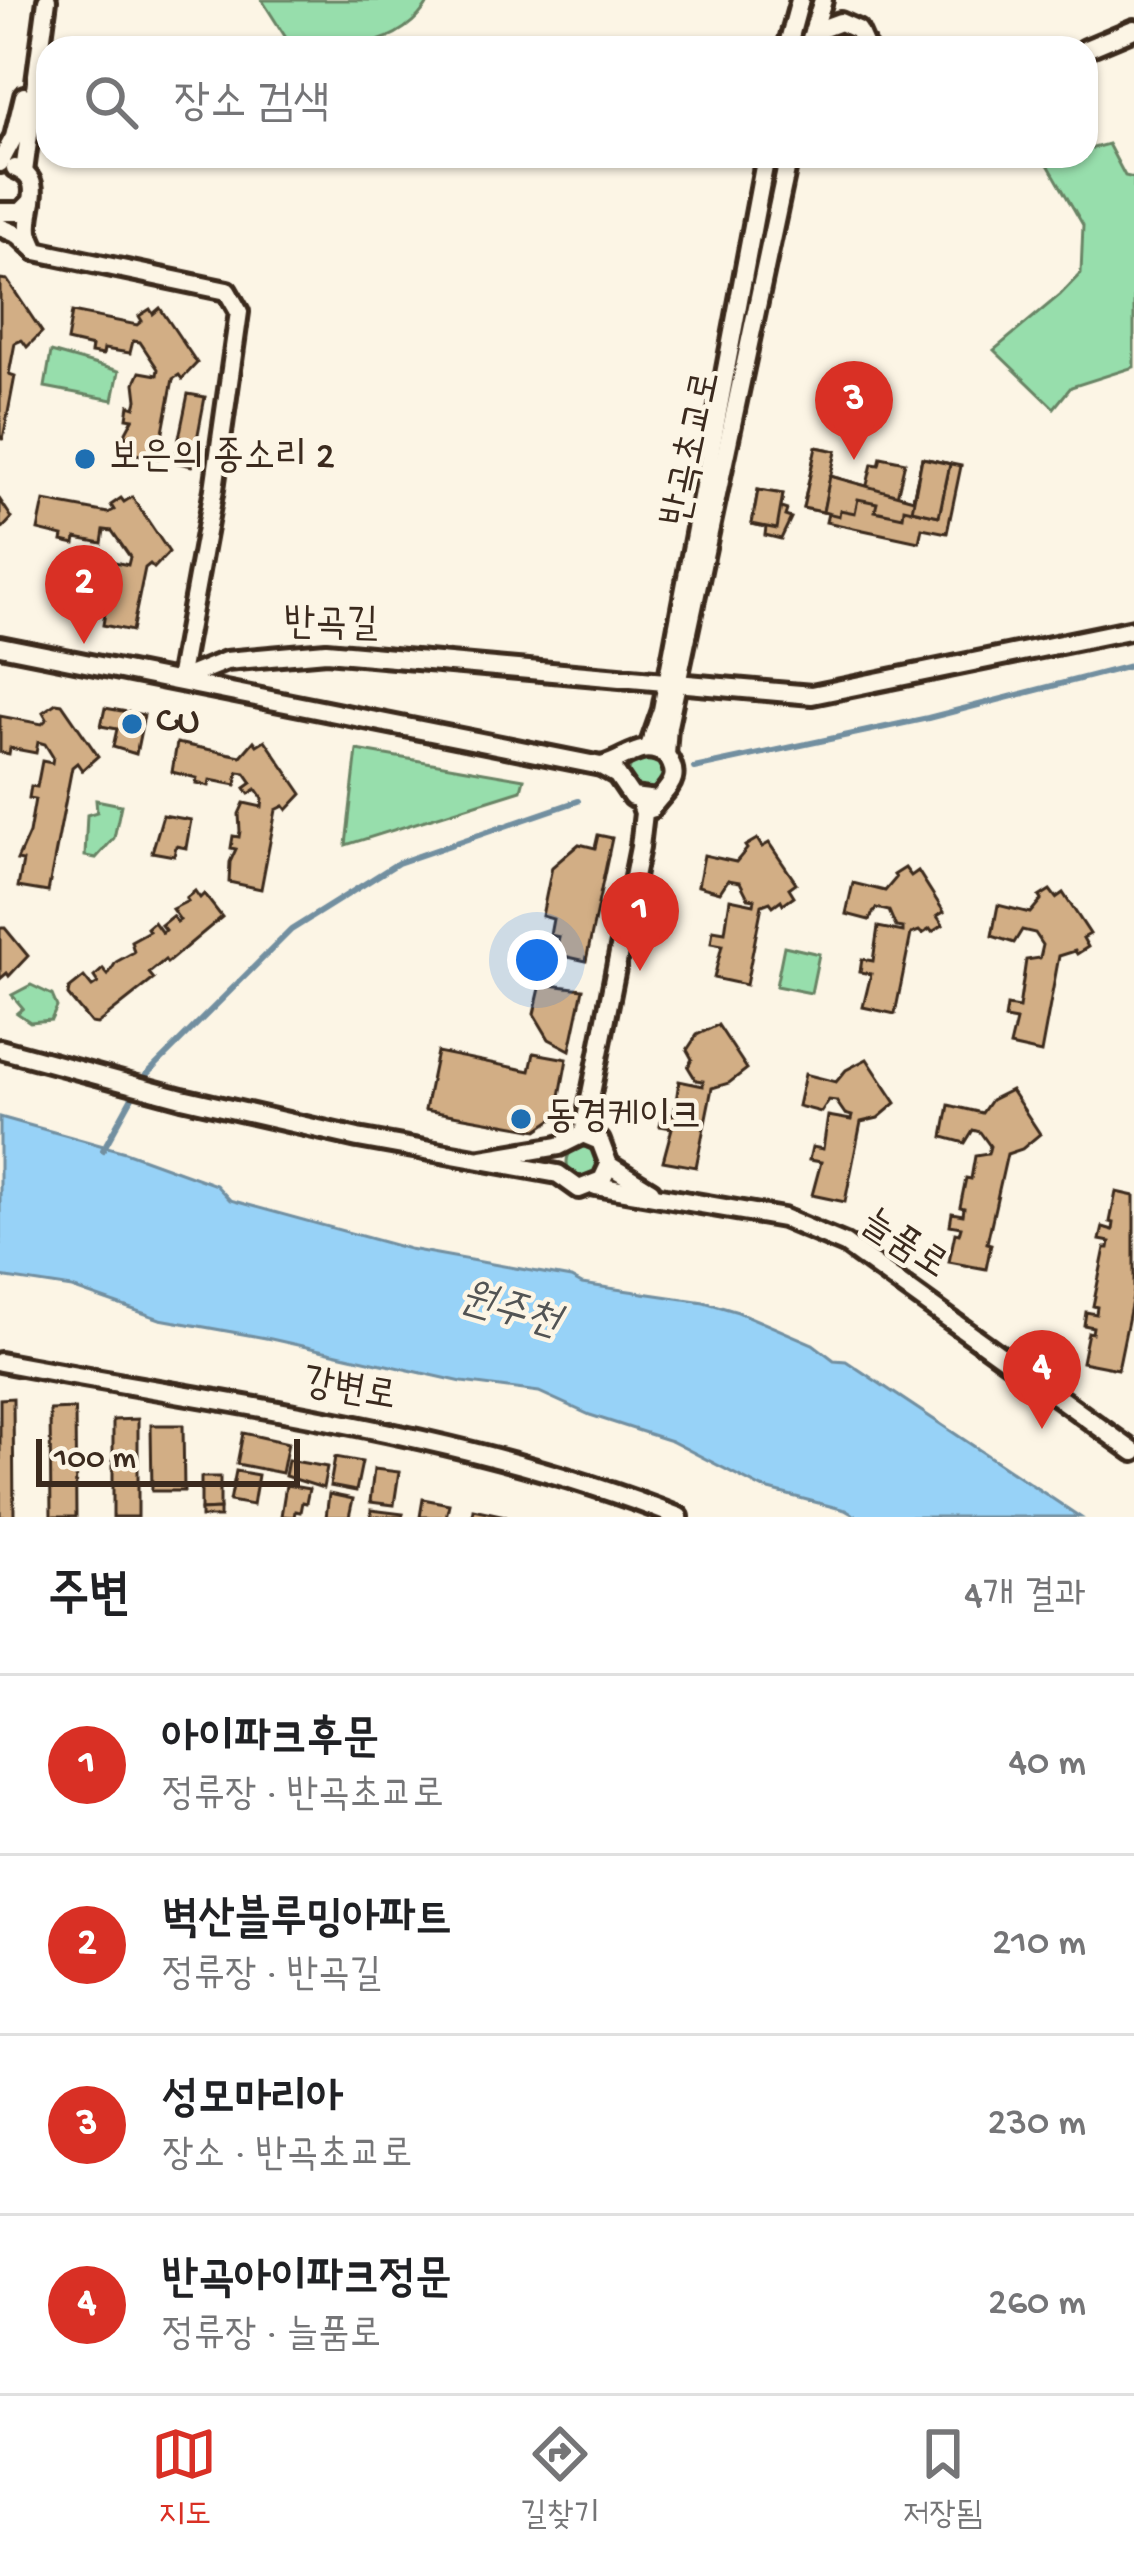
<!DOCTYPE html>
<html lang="ko">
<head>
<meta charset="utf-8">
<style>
  body { margin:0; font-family:"Gochi Hand","Poor Story",sans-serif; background:#f2f2f2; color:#202124 }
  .scale { position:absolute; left:36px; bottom:30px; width:264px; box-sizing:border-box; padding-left:12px; border:6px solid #3b2a1e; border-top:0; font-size:33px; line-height:42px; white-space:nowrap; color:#3b2a1e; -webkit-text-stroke:9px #fcf5e5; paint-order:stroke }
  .you { position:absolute; left:537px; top:960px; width:42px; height:42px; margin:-30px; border:9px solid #fff; border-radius:50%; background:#1a73e8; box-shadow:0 0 0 18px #1a73e833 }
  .badge { display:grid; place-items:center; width:78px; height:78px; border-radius:50%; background:#d93025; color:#fff; font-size:39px; font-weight:700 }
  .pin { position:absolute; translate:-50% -99px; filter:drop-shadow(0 3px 6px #0008) }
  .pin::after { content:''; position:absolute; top:63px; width:42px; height:36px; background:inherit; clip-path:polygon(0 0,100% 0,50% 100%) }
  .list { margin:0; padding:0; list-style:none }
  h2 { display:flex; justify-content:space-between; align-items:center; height:156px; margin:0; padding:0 48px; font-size:51px }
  h2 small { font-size:39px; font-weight:400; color:#757577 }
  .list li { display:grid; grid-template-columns:78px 1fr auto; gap:36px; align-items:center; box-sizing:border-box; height:180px; padding:0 48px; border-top:3px solid #e0e0e0 }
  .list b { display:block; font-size:45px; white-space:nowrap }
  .list p { margin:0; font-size:39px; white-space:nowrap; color:#757577 }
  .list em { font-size:39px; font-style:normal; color:#757577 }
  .icon { flex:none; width:66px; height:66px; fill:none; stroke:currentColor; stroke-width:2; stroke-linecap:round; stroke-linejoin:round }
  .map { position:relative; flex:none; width:1134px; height:1517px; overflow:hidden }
  .search { position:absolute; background:#fff; box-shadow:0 3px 9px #0004; left:36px; right:36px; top:36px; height:132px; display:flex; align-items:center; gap:30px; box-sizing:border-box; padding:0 42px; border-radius:36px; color:#757577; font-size:45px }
  .sheet { height:876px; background:#fff }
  nav { display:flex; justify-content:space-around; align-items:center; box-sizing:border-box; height:168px; border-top:3px solid #e0e0e0; background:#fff; font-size:33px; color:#757577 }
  nav a { display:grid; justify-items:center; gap:6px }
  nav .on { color:#d93025 }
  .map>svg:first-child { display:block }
  .green { fill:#97deac; stroke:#698465; stroke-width:3 }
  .water { fill:#97d2f7; stroke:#728fa0; stroke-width:3 }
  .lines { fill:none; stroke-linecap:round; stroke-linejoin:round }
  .stream { stroke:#728fa0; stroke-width:6 }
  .building { fill:#d2ae85; stroke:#3b2a1e; stroke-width:3 }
  .minor-casing { stroke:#3b2a1e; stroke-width:26 }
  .minor { stroke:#fcf5e5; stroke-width:16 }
  .poi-dot { fill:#1f6fb2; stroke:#fcf5e5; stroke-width:4.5 }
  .labels { text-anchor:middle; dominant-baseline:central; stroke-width:9; stroke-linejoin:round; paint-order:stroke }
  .street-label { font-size:39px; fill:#3b2a1e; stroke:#fcf5e5 }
  .poi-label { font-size:39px; fill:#3b2a1e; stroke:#fcf5e5; text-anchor:start }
  .water-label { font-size:42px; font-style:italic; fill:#525454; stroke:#fcf5e5 }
</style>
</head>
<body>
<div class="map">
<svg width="1134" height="1517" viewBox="0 0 1134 1517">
  <rect width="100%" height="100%" fill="#fcf5e5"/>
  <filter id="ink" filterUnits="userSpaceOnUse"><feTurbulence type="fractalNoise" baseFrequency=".00833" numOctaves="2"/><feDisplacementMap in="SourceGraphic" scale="24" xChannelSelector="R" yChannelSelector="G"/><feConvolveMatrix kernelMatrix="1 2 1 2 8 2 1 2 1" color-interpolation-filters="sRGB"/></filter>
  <g filter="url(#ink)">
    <g class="green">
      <path d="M262 0H430C401 50 339 53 288 41Z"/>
      <polygon points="1108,144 1125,176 1134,178 1134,367 1071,387 1054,408 994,350 1060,295 1081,273 1083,225 1046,161 1086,156 1086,150"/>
      <polygon points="51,352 119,371 113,400 45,387"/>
      <polygon points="357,750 524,779 521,790 346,845"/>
      <circle cx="647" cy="774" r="18"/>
      <polygon points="96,800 121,805 114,838 96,858 85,856 87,815 97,812"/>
      <polygon points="784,946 819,954 811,993 776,986"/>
      <polygon points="31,985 52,995 57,1007 51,1020 30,1022 17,1013 23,1008 12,995"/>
      <circle cx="582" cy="1162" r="15"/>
    </g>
    <polygon class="water" points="0,1117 125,1152 216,1185 230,1200 409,1249 571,1278 582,1284 704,1302 738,1312 813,1344 834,1360 846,1361 1080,1517 857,1517 845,1510 762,1488 671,1441 590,1415 539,1392 462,1382 271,1339 160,1319 72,1288 0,1277"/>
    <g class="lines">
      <g class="stream">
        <polyline points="694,768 928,718 1134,665"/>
        <polyline points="103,1150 142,1079 291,930 398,863 578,801"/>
      </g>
    </g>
    <g class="building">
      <polygon points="0,279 7,280 42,332 27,347 22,340 15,343 9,374 15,376 3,439 0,438"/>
      <polygon points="160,308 197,363 182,379 179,375 173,379 158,458 124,452 126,432 133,419 127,418 129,405 135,407 137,400 135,383 140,372 157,375 158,369 140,342 133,341 130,353 104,349 103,355 91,353 92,347 67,341 72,312 137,325 142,321 139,316 150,309 153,314"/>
      <polygon points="188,394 205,397 192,466 174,462"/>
      <polygon points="816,447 836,451 830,476 913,499 922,458 961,466 947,533 922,528 919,542 826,522 828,513 803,508"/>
      <polygon points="816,447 836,451 823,512 803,508"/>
      <polygon points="881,457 905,462 897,496 866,489 872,464 879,465"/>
      <polygon points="922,458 950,464 939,516 904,508 903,517 875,511 877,503 858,499 855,513 840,510 839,516 823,512 830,476 913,499"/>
      <polygon points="922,458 950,464 939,516 912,510"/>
      <polygon points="758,490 783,494 781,508 787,510 785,516 791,518 781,539 765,535 766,527 752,524"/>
      <polygon points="758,490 783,494 777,529 752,524"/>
      <polygon points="132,497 169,552 154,568 150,564 145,568 132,631 103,625 107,600 101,599 104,586 110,588 115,562 128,565 130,557 112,531 104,530 102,543 76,538 75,544 62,541 63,536 38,530 44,501 108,513 114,510 111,505 121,498 124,502"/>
      <polygon points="0,500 12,518 0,531"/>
      <polygon points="56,703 62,704 98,756 82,770 77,763 72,767 48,892 18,887 23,861 17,860 29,833 35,799 29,798 31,786 37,787 42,761 52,763 53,757 45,744 38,742 36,753 10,748 9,754 0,752 0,716 42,724 47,719 43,712"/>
      <polygon points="105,708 144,715 136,754 113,747 117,729 101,726"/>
      <polygon points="265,740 302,794 287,810 284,806 276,810 261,889 229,882 230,862 236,849 231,848 233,836 239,837 240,831 239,814 244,803 262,807 263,799 256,789 249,794 245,788 252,783 245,773 238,772 236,785 210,780 209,786 196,783 197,778 172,772 177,743 241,756 254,741 257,745"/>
      <polygon points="163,815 191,820 186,848 176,846 174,856 152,852"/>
      <polygon points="598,835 612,838 586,961 555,954 559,937 550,935 553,919 542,916 552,867 579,844 595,848"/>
      <polygon points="757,839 762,847 769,843 796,883 789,888 794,896 783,904 781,900 773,906 770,902 762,905 746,985 714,978 722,945 711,943 713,930 725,932 730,899 754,904 755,899 748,898 740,882 728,880 720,892 698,886 704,855 736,862 747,849 745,846"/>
      <polygon points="905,868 911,876 918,871 944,912 937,916 943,925 932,932 930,929 922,934 919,931 911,934 895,1014 863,1007 871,974 860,972 862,959 873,961 878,927 903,932 903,928 896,927 889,911 876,908 869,920 846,914 853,883 885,891 896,878 894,875"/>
      <polygon points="1050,890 1056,898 1063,893 1090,934 1083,938 1088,947 1077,954 1075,951 1059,956 1041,1053 1010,1046 1016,1021 1005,1019 1007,1006 1019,1008 1026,960 1040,958 1043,945 1035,933 1022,930 1014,943 992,936 998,905 1030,913 1041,900 1039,897"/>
      <polygon points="195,891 200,898 204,894 222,917 167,963 165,960 149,973 154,979 97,1024 91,1023 68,995 69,989 84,977 92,987 98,983 94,977 103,969 108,975 116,962 134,952 131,941 149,931 147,928 154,922 162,933 165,930 161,925 172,916 177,922 180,920 172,909 188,901 186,898"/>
      <polygon points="0,928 5,928 28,956 9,976 7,973 0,979"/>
      <polygon points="541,984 583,989 570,1050 549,1039 534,1014"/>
      <polygon points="718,1025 747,1069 729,1083 712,1088 696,1167 663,1161 672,1128 660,1126 663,1112 674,1115 679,1081 703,1086 703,1081 696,1080 688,1067 692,1059 687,1050 697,1035"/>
      <polygon points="437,1052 530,1071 534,1053 567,1059 556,1117 537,1130 425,1110"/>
      <polygon points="867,1059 896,1103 878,1118 861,1122 845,1202 812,1195 821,1162 809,1160 812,1147 823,1149 828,1116 851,1120 852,1116 845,1114 836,1101 829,1100 821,1112 798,1106 805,1074 836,1082 846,1070"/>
      <polygon points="1011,1090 1040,1134 1022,1149 1007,1154 987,1243 991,1244 986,1269 949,1262 955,1233 959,1234 961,1227 950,1225 952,1213 963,1215 964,1208 960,1207 966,1178 971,1179 975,1156 988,1154 990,1146 980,1132 973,1130 965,1143 943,1137 949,1105 982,1113 991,1100"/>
      <polygon points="1116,1192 1134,1196 1134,1291 1118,1369 1082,1362 1088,1332 1092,1333 1093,1327 1084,1325 1086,1312 1096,1314 1097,1307 1093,1306 1105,1248 1109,1248 1110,1242 1100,1240 1103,1227 1113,1230 1114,1223 1110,1222"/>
      <polygon points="13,1398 14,1517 0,1517 0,1399"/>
      <polygon points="75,1409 76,1517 51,1517 50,1410"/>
      <polygon points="138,1419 138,1517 113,1517 113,1420"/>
      <polygon points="151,1425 183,1425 184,1491 152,1491"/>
      <polygon points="243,1433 288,1443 282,1473 237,1464"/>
      <polygon points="335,1457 362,1462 356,1491 330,1486"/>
      <polygon points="288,1460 327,1467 323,1488 285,1476"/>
      <polygon points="374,1469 399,1472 394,1505 370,1502"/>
      <polygon points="236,1471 258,1475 253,1505 230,1501"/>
      <polygon points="201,1477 220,1477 220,1509 201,1510"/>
      <polygon points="286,1485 309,1489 306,1503 302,1502 300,1512 295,1511 294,1517 281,1516"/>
      <polygon points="329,1494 353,1499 349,1517 326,1517"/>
      <polygon points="423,1499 449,1504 446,1517 420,1517"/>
      <polygon points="220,1509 220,1517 201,1517 201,1510"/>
      <polygon points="473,1509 505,1516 504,1517 472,1517"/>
      <polygon points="371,1510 403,1514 402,1517 371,1517"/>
    </g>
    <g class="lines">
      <g class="minor-casing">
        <g id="minor">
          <polyline points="813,32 840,22 858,30 866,48"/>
          <polyline points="787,48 800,0"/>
          <polyline points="808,48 823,0"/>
          <polyline points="1086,49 1134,29"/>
          <polyline points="0,163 14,137 24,96"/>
          <path d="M15 168C47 181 26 206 29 232 30 239 34 245 36 251"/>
          <polyline points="24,172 47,0"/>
          <polyline points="0,212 21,212 32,201"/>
          <polyline points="0,227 19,235 34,249"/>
          <polyline points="36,251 227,291 239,312 214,489 179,680"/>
          <polyline points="0,646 601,766 617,775 632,797 657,800"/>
          <polyline points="179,680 226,661 326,652 812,695 1134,629"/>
          <polyline points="649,747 662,710 766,156"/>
          <polyline points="666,755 668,726 789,156"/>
          <path d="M601 766C626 761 640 739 666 755 685 781 664 789 651 809"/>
          <polyline points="0,1049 182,1098 358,1138 558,1174 579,1189 602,1180 609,1165 600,1141 583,1134 559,1146 482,1159"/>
          <polyline points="583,1134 640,847 644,813 640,801"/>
          <polyline points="609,1165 651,1191"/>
          <polyline points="596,1186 783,1218 845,1244 1134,1452"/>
          <path d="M0 1362C228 1405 462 1431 679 1517"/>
        </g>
      </g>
      <use href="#minor" class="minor"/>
    </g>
  </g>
  <g class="poi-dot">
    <circle cx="85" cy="459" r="12"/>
    <circle cx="132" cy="724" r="12"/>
    <circle cx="521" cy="1119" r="12"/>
  </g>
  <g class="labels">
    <g class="street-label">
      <text transform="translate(694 449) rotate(-78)">반곡초교로</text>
      <text transform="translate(331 626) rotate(1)">반곡길</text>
      <text transform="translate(903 1246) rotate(33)">늘품로</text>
      <text transform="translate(349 1392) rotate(10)">강변로</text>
    </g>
    <g class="poi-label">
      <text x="109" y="459">보은의 종소리 2</text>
      <text x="156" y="724">CU</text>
      <text x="545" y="1119">동경케이크</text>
    </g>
    <g class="water-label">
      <text transform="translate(509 1313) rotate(16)">원주천</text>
    </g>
  </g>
</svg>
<div class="scale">100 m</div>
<div class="you"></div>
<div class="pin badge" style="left:640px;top:971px">1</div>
<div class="pin badge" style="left:84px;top:644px">2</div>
<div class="pin badge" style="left:854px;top:460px">3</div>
<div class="pin badge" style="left:1042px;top:1429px">4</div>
<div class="search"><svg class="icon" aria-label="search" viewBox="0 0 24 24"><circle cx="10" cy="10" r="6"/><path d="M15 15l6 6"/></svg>장소 검색</div>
</div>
<section class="sheet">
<h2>주변<small>4개 결과</small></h2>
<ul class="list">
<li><span class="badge">1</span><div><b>아이파크후문</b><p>정류장 · 반곡초교로</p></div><em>40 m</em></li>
<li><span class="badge">2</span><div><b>벽산블루밍아파트</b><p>정류장 · 반곡길</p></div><em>210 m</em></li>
<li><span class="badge">3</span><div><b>성모마리아</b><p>장소 · 반곡초교로</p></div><em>230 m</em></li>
<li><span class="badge">4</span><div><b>반곡아이파크정문</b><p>정류장 · 늘품로</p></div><em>260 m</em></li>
</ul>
</section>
<nav>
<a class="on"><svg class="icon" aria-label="map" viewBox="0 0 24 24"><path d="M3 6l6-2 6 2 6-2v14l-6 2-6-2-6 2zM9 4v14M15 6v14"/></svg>지도</a>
<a><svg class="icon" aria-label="directions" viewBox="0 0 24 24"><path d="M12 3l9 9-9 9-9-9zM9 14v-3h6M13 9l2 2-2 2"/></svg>길찾기</a>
<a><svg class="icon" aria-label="saved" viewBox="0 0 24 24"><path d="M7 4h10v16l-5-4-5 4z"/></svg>저장됨</a>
</nav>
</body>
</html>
